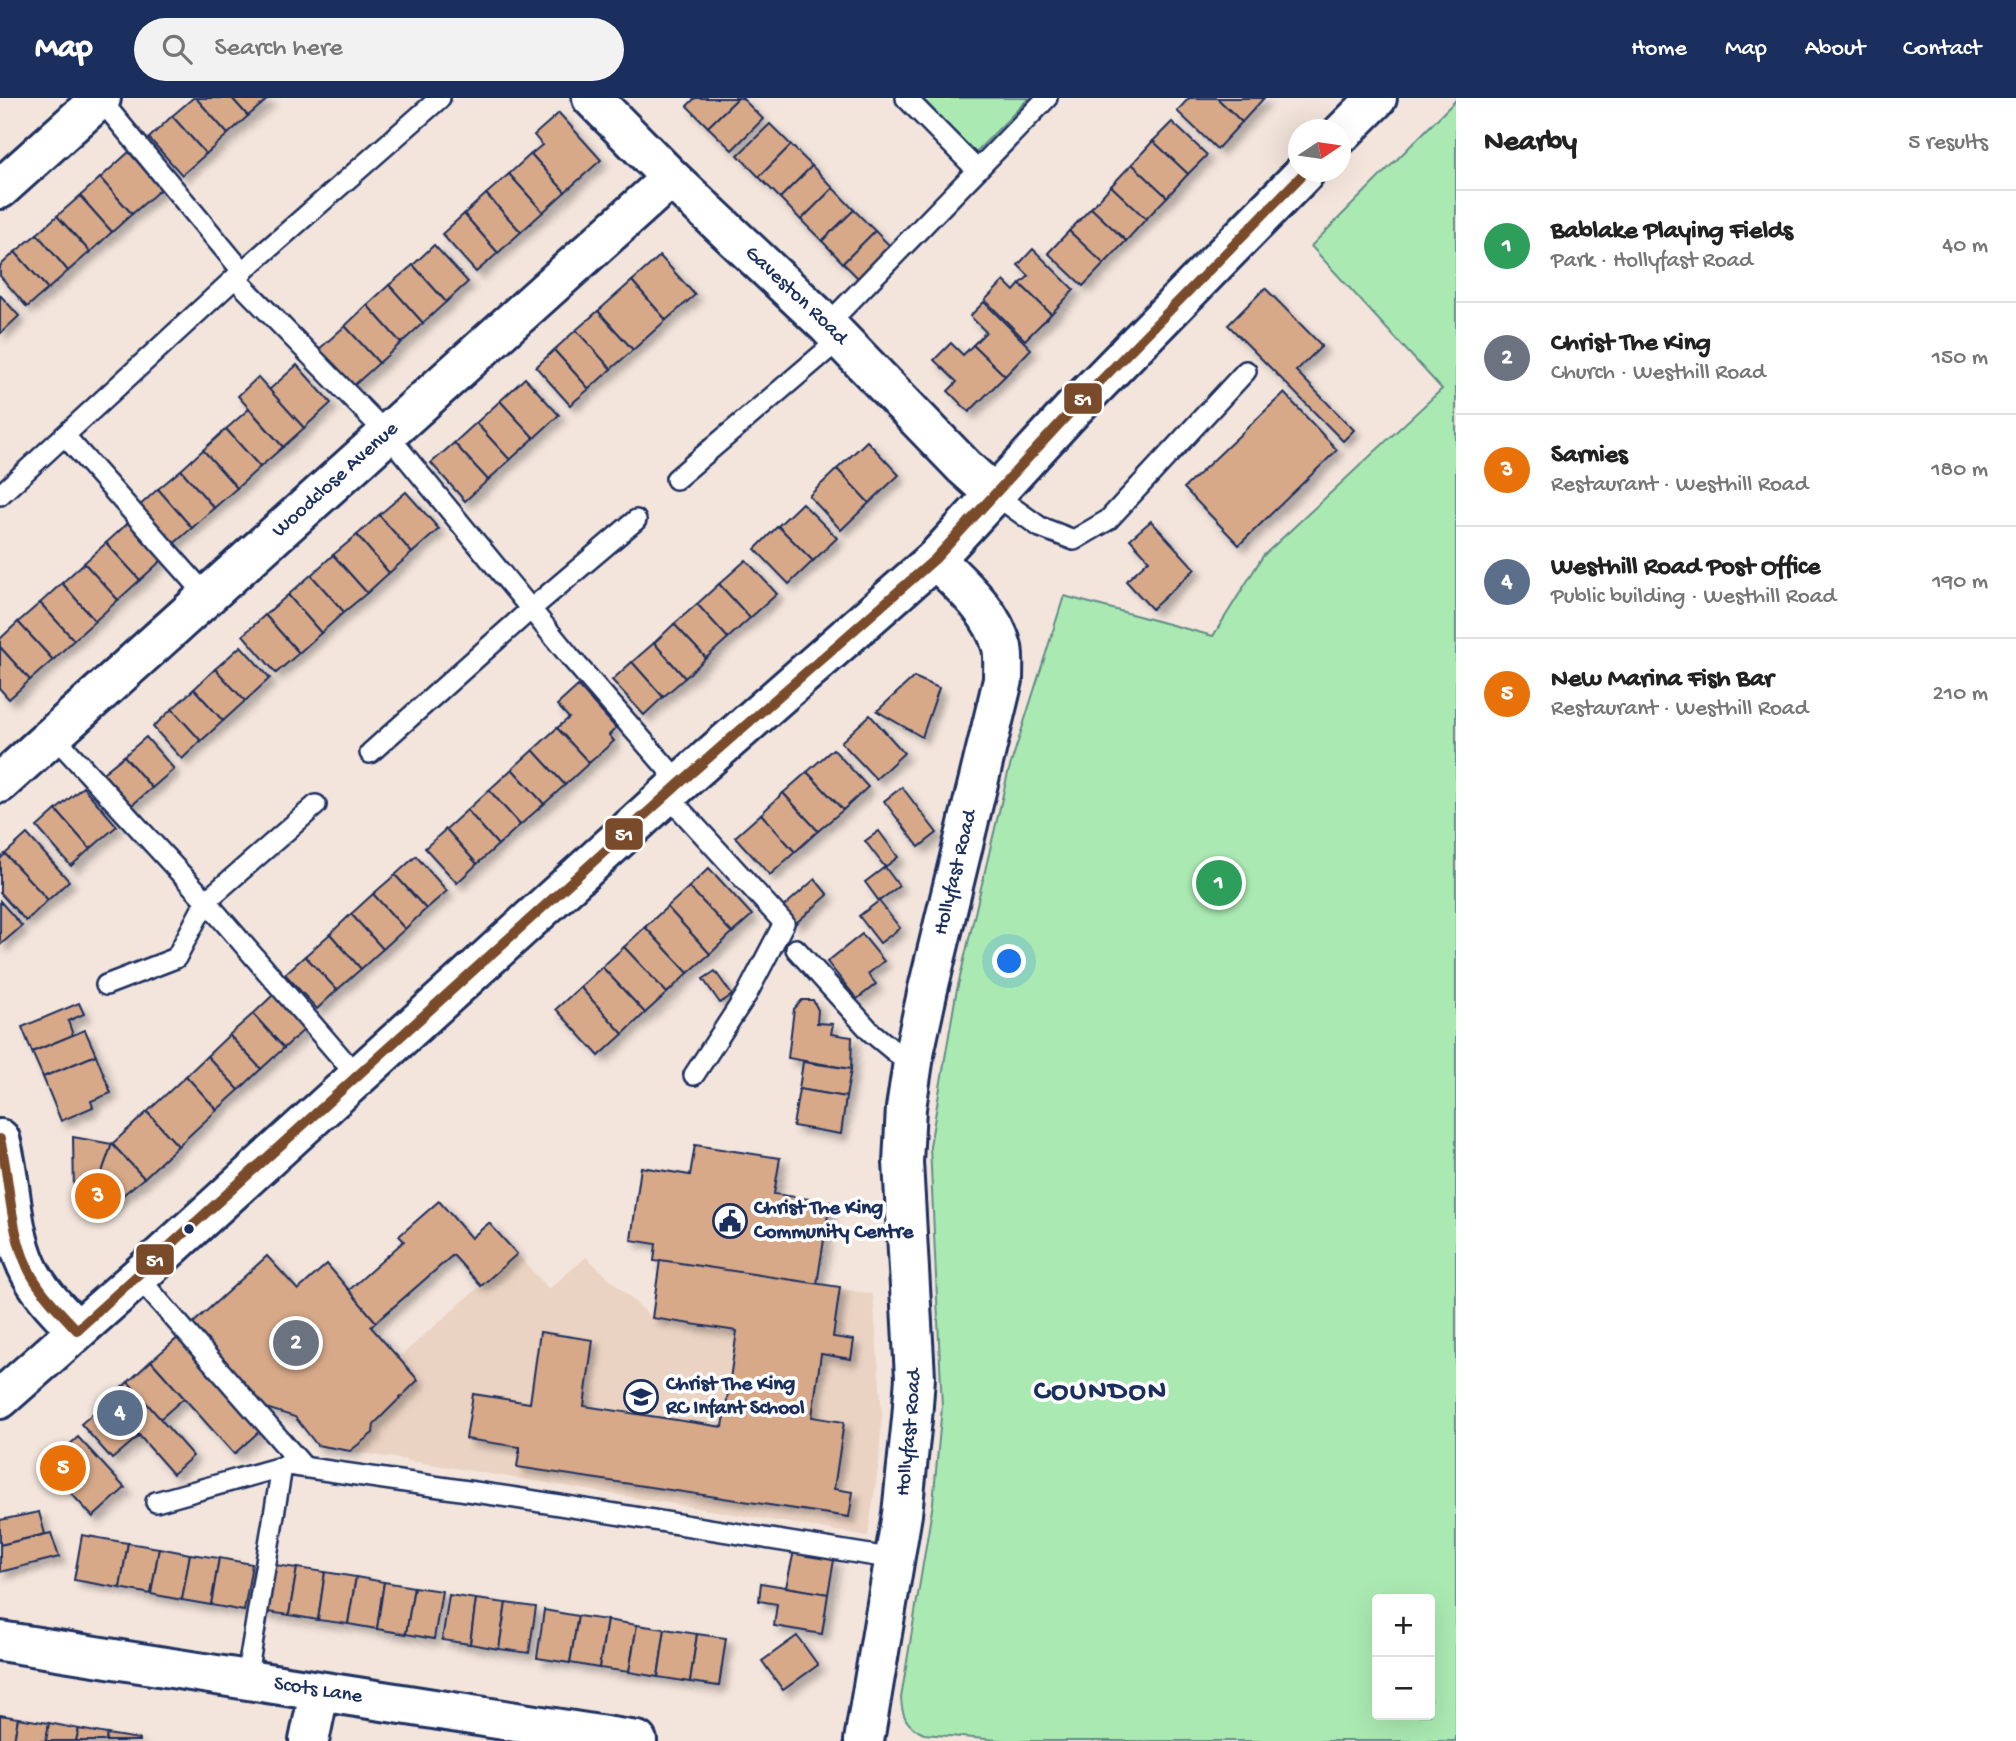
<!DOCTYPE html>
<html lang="en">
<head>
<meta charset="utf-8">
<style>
  body { margin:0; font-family:"Gochi Hand",sans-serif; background:#f2f2f2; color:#222 }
  .controls { position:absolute; right:21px; bottom:21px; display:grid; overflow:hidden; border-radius:7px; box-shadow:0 7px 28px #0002 }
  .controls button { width:63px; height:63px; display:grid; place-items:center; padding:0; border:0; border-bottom:2px solid #e0e0e0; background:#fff; color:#222; font:35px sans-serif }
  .compass { position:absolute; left:1288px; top:21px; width:63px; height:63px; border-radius:50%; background:#fff; box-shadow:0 7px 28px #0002; rotate:77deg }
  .you { position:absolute; left:1010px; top:864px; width:24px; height:24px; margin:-18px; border:5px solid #fff; border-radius:50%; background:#1a73e8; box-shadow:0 0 0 10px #1a73e833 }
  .badge { display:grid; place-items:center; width:46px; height:46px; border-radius:50%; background:#1b2f5e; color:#fff; font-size:23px; font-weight:700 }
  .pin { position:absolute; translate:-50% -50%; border:4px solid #fff; box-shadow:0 2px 7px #0006 }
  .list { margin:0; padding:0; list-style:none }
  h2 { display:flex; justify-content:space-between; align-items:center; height:91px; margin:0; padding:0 28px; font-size:30px }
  h2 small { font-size:23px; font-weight:400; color:#767676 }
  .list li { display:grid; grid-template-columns:46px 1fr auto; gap:21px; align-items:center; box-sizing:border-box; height:112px; padding:0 28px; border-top:2px solid #e0e0e0 }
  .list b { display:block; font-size:26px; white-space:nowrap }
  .list p { margin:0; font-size:23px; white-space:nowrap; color:#767676 }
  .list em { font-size:23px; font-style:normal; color:#767676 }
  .icon { flex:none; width:38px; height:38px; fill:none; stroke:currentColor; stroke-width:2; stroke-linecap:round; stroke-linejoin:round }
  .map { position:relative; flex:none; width:1456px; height:1643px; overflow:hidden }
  header { display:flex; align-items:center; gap:42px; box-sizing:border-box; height:98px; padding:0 35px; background:#1b2f5e; color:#fff }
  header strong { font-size:33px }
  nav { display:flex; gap:38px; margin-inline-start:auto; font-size:24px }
  .search { width:490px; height:63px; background:#f2f2f2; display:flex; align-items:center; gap:18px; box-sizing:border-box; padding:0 24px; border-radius:38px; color:#767676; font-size:26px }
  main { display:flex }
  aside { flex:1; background:#fff }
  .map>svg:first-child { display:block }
  .built { fill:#ebd3c3 }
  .green { fill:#aaeab2; stroke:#628c88; stroke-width:2; fill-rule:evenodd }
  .building { fill:#d7a989; stroke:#1b2f5e; stroke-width:2; filter:url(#shadow) }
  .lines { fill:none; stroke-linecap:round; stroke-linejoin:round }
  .service-casing { stroke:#1b2f5e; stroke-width:24 }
  .minor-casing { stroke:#1b2f5e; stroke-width:44 }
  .tertiary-casing { stroke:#1b2f5e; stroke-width:44 }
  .service { stroke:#fff; stroke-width:19 }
  .minor { stroke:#fff; stroke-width:38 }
  .tertiary { stroke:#fff; stroke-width:38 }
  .bus-1-casing { stroke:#fff; stroke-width:16 }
  .bus-1 { stroke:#7a4b2a; stroke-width:10 }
  .bus-dot { fill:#1b2f5e; stroke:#fff; stroke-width:2.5 }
  .labels { text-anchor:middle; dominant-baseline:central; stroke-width:7; stroke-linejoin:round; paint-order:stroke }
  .street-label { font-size:21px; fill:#1b2f5e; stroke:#fff }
  .poi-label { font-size:21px; font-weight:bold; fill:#1b2f5e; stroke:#fff; text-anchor:start }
  .district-label { font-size:28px; font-weight:bold; letter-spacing:2px; fill:#1b2f5e; stroke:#fff }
  .line-badge { stroke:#fff; stroke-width:2.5 }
  .badge-label { font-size:19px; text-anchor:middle; font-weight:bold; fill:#fff }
</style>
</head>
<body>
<header>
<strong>Map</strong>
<div class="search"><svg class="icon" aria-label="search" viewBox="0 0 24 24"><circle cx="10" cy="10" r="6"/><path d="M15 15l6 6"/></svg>Search here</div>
<nav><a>Home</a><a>Map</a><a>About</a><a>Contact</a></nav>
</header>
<main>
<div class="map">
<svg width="1456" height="1643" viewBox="0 0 1456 1643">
  <defs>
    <filter id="shadow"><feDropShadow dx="6" dy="6" stdDeviation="3.5" flood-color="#0004"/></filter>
  </defs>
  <rect width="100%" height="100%" fill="#f3e5dc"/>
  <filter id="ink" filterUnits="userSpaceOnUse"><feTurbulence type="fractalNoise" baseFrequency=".0143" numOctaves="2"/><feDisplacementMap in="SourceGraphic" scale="14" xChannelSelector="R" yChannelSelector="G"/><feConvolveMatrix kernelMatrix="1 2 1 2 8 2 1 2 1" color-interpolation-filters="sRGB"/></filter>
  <g filter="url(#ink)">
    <polygon class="built" points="517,1156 549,1191 586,1159 652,1220 660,1162 873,1196 882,1316 879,1363 868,1438 350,1353 418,1283 398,1260"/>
    <g class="green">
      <polygon points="922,0 1029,0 975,55"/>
      <path d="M1456 2V1643H1010L924 1636C906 1628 902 1618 901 1600L933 1405 942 1309 930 1048 956 896 1008 675 1064 498 1213 538 1263 458 1442 291 1311 148ZM1377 1501H1430V1617H1377Z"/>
    </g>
    <g class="building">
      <polygon points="193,0 196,0 228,36 206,56 172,18"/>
      <polygon points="196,0 232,0 248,18 228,36"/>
      <polygon points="232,0 269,0 248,18"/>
      <polygon points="695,0 738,0 708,29 687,8"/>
      <polygon points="738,0 742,0 763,21 732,52 708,29"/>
      <polygon points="1189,0 1217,0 1242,24 1217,51 1177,13"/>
      <polygon points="1217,0 1264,0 1242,24"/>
      <polygon points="559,15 601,62 565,94 531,56 542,47 534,37"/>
      <polygon points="172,18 206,56 182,77 149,40"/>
      <polygon points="1172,24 1207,57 1188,76 1153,43"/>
      <polygon points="770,26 791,47 759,79 738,57"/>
      <polygon points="1153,43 1188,76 1167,99 1132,66"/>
      <polygon points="791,47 812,68 780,100 759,79"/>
      <polygon points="129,54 161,91 132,116 100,80"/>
      <polygon points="531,56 565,94 543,114 509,76"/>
      <polygon points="1132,66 1167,99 1146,121 1111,88"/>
      <polygon points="812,68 833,90 801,122 780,100"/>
      <polygon points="509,76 543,114 521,134 486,96"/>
      <polygon points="100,80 132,116 112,134 80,98"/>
      <polygon points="1111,88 1146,121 1126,143 1091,110"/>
      <polygon points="833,90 854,112 822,143 801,122"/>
      <polygon points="486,96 521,134 498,155 464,116"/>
      <polygon points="80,98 112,134 90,154 57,118"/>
      <polygon points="1091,110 1126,143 1104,166 1069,133"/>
      <polygon points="854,112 875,133 843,165 822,143"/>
      <polygon points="464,116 498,155 476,174 442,136"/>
      <polygon points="57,118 90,154 68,173 37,136"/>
      <polygon points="875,133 891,149 859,181 843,165"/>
      <polygon points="1069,133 1104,166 1083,188 1048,155"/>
      <polygon points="37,136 68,173 48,191 15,154"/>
      <polygon points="434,147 468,184 446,204 413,167"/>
      <polygon points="1033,151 1074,192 1051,216 1020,186 1029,178 1018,167"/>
      <polygon points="15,154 48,191 27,209 0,178 0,168"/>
      <polygon points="660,158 695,197 666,222 632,183"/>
      <polygon points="413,167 446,204 423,225 389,187"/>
      <polygon points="632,183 666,222 633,252 598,213"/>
      <polygon points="1004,183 1014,193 1020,186 1051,216 1025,242 985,202"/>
      <polygon points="389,187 423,225 401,245 367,207"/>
      <polygon points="1265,190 1322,248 1296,273 1354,332 1343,343 1228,227"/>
      <polygon points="0,197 19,218 0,236"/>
      <polygon points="984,204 1031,251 1005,278 973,247 986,234 970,218"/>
      <polygon points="367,207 401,245 379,265 345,228"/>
      <polygon points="598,213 633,252 611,271 576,232"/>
      <polygon points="345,228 379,265 351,290 317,253"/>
      <polygon points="576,232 611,271 589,291 554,252"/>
      <polygon points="951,245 963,257 973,247 1005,278 969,314 948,293 957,284 934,262"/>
      <polygon points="554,252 589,291 570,307 536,269"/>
      <polygon points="297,267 331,305 304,330 269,292"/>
      <polygon points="258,279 304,330 283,349 238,298"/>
      <polygon points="525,280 559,317 534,340 500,303"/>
      <polygon points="1284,295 1337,352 1239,447 1184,390"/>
      <polygon points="500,303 534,340 510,362 476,325"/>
      <polygon points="249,311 283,349 260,369 226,331"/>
      <polygon points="476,325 510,362 488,382 454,345"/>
      <polygon points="226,331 260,369 237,390 203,352"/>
      <polygon points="867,343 899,377 869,405 837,371"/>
      <polygon points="454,345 488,382 465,403 431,365"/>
      <polygon points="203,352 237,390 214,410 181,372"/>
      <polygon points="837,371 869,405 841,432 809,398"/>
      <polygon points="181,372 214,410 192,430 158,391"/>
      <polygon points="158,391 192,430 171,448 137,410"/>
      <polygon points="406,394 439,431 412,455 379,417"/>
      <polygon points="802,405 837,440 813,463 778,428"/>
      <polygon points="379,417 412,455 389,475 357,437"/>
      <polygon points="1151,423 1195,471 1152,511 1126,483 1149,462 1130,441"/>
      <polygon points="129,424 163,461 140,482 106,445"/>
      <polygon points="778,428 813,463 789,486 755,451"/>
      <polygon points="357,437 389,475 367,495 333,457"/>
      <polygon points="106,445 140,482 118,502 84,465"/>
      <polygon points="333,457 367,495 344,514 311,477"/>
      <polygon points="746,462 777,496 750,520 719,486"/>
      <polygon points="84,465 118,502 95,523 62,485"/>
      <polygon points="311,477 344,514 321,535 288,497"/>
      <polygon points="62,485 95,523 74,542 40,505"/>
      <polygon points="719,486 750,520 728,540 697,506"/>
      <polygon points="288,497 321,535 299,555 265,517"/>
      <polygon points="40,505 74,542 53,562 18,524"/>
      <polygon points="697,506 728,540 706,560 674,526"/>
      <polygon points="265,517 299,555 276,575 243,537"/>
      <polygon points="18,524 53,562 30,582 0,549 0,541"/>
      <polygon points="674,526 706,560 685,580 654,545"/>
      <polygon points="654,545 685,580 663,599 632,564"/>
      <polygon points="241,548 270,580 245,603 215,571"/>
      <polygon points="0,549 30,582 9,601 0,591"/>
      <polygon points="632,564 663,599 644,617 612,582"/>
      <polygon points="215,571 245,603 223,623 194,591"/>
      <polygon points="914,579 939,590 922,639 877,613"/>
      <polygon points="578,588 616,630 609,637 614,643 589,665 557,630 569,620 557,607"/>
      <polygon points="194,591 223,623 201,643 172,611"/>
      <polygon points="172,611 201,643 182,661 153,629"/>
      <polygon points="870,617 904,655 876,681 841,644"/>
      <polygon points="557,630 589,665 565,687 533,652"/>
      <polygon points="146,639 174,671 152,690 124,658"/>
      <polygon points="833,651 868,689 843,712 807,674"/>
      <polygon points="533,652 565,687 544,706 512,671"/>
      <polygon points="124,658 152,690 131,708 103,675"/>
      <polygon points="512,671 544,706 520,727 489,692"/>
      <polygon points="807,674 843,712 818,733 783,695"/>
      <polygon points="83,689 117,728 90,751 56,712"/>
      <polygon points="902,689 937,735 919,749 884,703"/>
      <polygon points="489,692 520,727 498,747 467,712"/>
      <polygon points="783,695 818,733 795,754 761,716"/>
      <polygon points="56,712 90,751 71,768 37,729"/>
      <polygon points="467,712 498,747 477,766 446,731"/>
      <polygon points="761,716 795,754 770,777 735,739"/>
      <polygon points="446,731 477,766 457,785 425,750"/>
      <polygon points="879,733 898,759 885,769 865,743"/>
      <polygon points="27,736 69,783 48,802 5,756"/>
      <polygon points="5,756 48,802 26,823 0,795 0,761"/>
      <polygon points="416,758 447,793 426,811 395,777"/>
      <polygon points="885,769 899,788 879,803 865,784"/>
      <polygon points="709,770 752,817 732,835 689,789"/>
      <polygon points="395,777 426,811 405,831 373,796"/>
      <polygon points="815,781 828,797 796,825 782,810"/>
      <polygon points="689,789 732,835 710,856 667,809"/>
      <polygon points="373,796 405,831 383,851 351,816"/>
      <polygon points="0,803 22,828 0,847"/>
      <polygon points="879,803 900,830 880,845 859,818"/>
      <polygon points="667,809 710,856 688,875 645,829"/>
      <polygon points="351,816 383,851 361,871 330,836"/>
      <polygon points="645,829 688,875 667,895 624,849"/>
      <polygon points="330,836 361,871 337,892 305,858"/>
      <polygon points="862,836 884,863 868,876 876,886 857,901 827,864"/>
      <polygon points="624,849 667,895 645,915 602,869"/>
      <polygon points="305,858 337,892 317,911 285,876"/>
      <polygon points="602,869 645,915 623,936 580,889"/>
      <polygon points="715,873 732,897 720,905 703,881"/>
      <polygon points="580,889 623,936 599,958 556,911"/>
      <polygon points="274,896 306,930 284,950 253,916"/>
      <polygon points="802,902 813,902 818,912 817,925 833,926 831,936 852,939 851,971 788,960 794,911"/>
      <polygon points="79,905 84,916 68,923 73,937 32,954 22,929"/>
      <polygon points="253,916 284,950 261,971 229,937"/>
      <polygon points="85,932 96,957 43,979 32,954"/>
      <polygon points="229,937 261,971 239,992 207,958"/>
      <polygon points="96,957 111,995 91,1003 93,1009 61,1023 43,979"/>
      <polygon points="207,958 239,992 217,1012 186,978"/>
      <polygon points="803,964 851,971 846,999 799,991"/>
      <polygon points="186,978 217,1012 178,1048 147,1014"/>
      <polygon points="799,991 846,999 841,1036 793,1028"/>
      <polygon points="147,1014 178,1048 144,1080 112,1046"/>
      <polygon points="73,1039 112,1046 90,1108 74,1095"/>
      <polygon points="112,1046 144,1080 103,1113 90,1108"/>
      <polygon points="695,1047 780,1060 774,1096 830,1104 817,1186 654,1163 656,1146 631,1142 641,1069 690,1077"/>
      <polygon points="439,1103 471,1140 489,1125 517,1156 481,1188 453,1157 376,1224 348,1193 404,1143 399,1138"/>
      <polygon points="267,1158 298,1192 327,1166 376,1224 371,1229 418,1282 374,1326 373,1335 350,1353 317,1347 295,1319 266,1310 191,1227"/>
      <polygon points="660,1162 840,1189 833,1239 854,1242 851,1261 821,1256 812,1319 844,1324 834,1391 853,1394 849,1419 517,1369 520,1349 466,1341 473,1296 530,1305 540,1234 593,1242 584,1308 723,1329 737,1233 652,1220"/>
      <polygon points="180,1238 262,1331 234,1356 151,1263"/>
      <polygon points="151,1263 184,1300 160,1321 128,1284"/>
      <polygon points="128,1284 193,1358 173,1376 108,1302"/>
      <polygon points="108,1302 139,1338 112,1361 81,1326"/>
      <polygon points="78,1339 125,1390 93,1419 46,1368"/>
      <polygon points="39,1414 45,1436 0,1447 0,1422"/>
      <polygon points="51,1435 59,1459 0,1474 0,1447"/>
      <polygon points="82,1437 128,1445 120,1490 74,1482"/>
      <polygon points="128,1445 159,1450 151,1496 120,1490"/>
      <polygon points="159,1450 190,1456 182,1502 151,1496"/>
      <polygon points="794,1453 834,1462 828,1496 786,1489"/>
      <polygon points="190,1456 219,1460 211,1507 182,1502"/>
      <polygon points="219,1460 252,1466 244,1513 211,1507"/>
      <polygon points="268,1466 297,1470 289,1517 260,1513"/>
      <polygon points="297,1470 325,1474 318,1522 289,1517"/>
      <polygon points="325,1474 356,1479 348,1526 318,1522"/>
      <polygon points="356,1479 384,1484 377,1531 348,1526"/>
      <polygon points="384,1484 414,1489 406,1536 377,1531"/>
      <polygon points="761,1485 828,1496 822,1536 774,1528 777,1506 759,1503"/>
      <polygon points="414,1489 442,1493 434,1541 406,1536"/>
      <polygon points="449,1497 476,1501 470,1546 442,1542"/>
      <polygon points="476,1501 506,1505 499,1551 470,1546"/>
      <polygon points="506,1505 536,1509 529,1555 499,1551"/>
      <polygon points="544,1512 578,1518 570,1565 537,1560"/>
      <polygon points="578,1518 607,1522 599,1570 570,1565"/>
      <polygon points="607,1522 637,1527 629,1574 599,1570"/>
      <polygon points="637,1527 665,1531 658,1579 629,1574"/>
      <polygon points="665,1531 697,1536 690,1584 658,1579"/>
      <polygon points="697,1536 726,1540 719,1588 690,1584"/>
      <polygon points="797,1538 818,1567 783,1592 762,1563"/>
      <polygon points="0,1617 18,1620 14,1643 0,1643"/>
      <polygon points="18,1620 49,1625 46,1643 14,1643"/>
      <polygon points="49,1625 79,1631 76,1643 46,1643"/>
      <polygon points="79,1631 107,1636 106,1643 76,1643"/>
      <polygon points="107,1636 139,1641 139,1643 106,1643"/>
    </g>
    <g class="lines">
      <g class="service-casing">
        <g id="service">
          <polyline points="99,0 243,174"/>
          <polyline points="906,0 977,72"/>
          <polyline points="235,180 387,336 571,560 680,685"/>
          <polyline points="827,227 1047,0"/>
          <polyline points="65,338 207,498"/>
          <polyline points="676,381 840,241"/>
          <polyline points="0,397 235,180 440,0"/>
          <polyline points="995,397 1040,429 1074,442 1108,422 1246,273"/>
          <polyline points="53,637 206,803 176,860 106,887"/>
          <polyline points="370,655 531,511 636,422"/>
          <polyline points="667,697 784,825 747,896 694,977"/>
          <polyline points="316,707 206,803 357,978"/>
          <polyline points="796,851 871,934 912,968"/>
          <polyline points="138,1179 304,1369"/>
          <polyline points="156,1404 288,1367 516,1400 895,1461"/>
          <polyline points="246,1583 282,1369"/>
        </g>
      </g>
      <g class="minor-casing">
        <g id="minor">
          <path id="s1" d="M592 0 671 80 827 227 964 369 995 397"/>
          <polyline points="0,91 101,0"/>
          <path id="s2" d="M0 685 671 80"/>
          <path d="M0 1041C12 1082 9 1128 27 1168 38 1193 58 1212 77 1232"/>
          <path id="s3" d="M0 1543 637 1643"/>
          <polyline points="309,1643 319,1595"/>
          <path id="s4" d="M864 1643 902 1416 912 1321 915 1279 903 1064 906 1010 915 951 928 891 1003 582C1003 572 1004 559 1002 549 992 512 960 486 935 461"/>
        </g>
      </g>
      <g class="tertiary-casing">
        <g id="tertiary">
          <polyline points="1340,37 1377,0"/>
          <polyline points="0,1301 138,1179 680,685 935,461 1074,310 1305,74"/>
        </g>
      </g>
      <use href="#service" class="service"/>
      <use href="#minor" class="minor"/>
      <use href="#tertiary" class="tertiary"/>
      <g class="bus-1-casing">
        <path id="bus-1" d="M0 1041C11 1086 9 1137 32 1178 44 1198 61 1215 77 1232L680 685 935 461 1074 310 1305 74"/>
      </g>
      <use href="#bus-1" class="bus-1"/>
    </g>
  </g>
  <defs>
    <g id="civic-ring" transform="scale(1.75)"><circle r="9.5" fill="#fff" stroke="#1b2f5e" stroke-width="1.5"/><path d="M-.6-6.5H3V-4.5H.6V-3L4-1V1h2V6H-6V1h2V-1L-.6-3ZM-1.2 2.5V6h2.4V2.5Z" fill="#1b2f5e"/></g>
    <g id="school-ring" transform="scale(1.75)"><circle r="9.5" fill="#fff" stroke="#1b2f5e" stroke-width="1.5"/><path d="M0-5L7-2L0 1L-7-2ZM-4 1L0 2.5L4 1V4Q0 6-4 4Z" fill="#1b2f5e"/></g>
  </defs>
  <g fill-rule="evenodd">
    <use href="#civic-ring" x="730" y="1123"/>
    <use href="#school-ring" x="641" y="1299"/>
  </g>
  <circle class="bus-dot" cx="189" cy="1131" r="6"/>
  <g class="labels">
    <g class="street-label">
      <text stroke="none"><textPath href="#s1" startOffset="284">Gaveston Road</textPath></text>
      <text stroke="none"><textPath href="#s2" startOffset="452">Woodclose Avenue</textPath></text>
      <text stroke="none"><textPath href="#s4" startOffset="878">Hollyfast Road</textPath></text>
      <text stroke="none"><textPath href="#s4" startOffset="312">Hollyfast Road</textPath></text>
      <text stroke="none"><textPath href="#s3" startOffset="322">Scots Lane</textPath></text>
    </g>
    <g class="poi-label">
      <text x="754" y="1111">Christ The King<tspan x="754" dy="24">Community Centre</tspan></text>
      <text x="666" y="1287">Christ The King<tspan x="666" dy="24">RC Infant School</tspan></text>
    </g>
    <g class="district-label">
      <text x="1101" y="1294">COUNDON</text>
    </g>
  </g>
  <g class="line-badge">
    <rect x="1063" y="284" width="40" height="33" rx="7" fill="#7a4b2a"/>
    <rect x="604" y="719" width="40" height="34" rx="7" fill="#7a4b2a"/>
    <rect x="135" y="1145" width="40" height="33" rx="7" fill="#7a4b2a"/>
  </g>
  <g class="badge-label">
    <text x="1083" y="307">51</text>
    <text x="624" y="742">51</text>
    <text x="155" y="1168">51</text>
  </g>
</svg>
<div class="controls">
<button>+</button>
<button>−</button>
</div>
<svg class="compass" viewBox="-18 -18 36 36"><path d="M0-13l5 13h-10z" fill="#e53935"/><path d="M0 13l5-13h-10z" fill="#767676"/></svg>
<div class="you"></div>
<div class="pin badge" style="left:1219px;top:785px;background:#2e9e5b">1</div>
<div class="pin badge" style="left:296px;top:1245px;background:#6b7280">2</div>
<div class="pin badge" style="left:98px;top:1098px;background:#e8710a">3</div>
<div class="pin badge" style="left:120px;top:1315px;background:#5c6f8a">4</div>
<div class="pin badge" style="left:63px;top:1370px;background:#e8710a">5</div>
</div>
<aside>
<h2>Nearby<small>5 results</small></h2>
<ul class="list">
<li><span class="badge" style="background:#2e9e5b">1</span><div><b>Bablake Playing Fields</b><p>Park · Hollyfast Road</p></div><em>40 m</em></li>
<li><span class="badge" style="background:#6b7280">2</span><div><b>Christ The King</b><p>Church · Westhill Road</p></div><em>150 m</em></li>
<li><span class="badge" style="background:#e8710a">3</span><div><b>Sarnies</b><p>Restaurant · Westhill Road</p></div><em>180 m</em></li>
<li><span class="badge" style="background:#5c6f8a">4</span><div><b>Westhill Road Post Office</b><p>Public building · Westhill Road</p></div><em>190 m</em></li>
<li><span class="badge" style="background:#e8710a">5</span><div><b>New Marina Fish Bar</b><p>Restaurant · Westhill Road</p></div><em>210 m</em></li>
</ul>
</aside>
</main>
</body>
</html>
